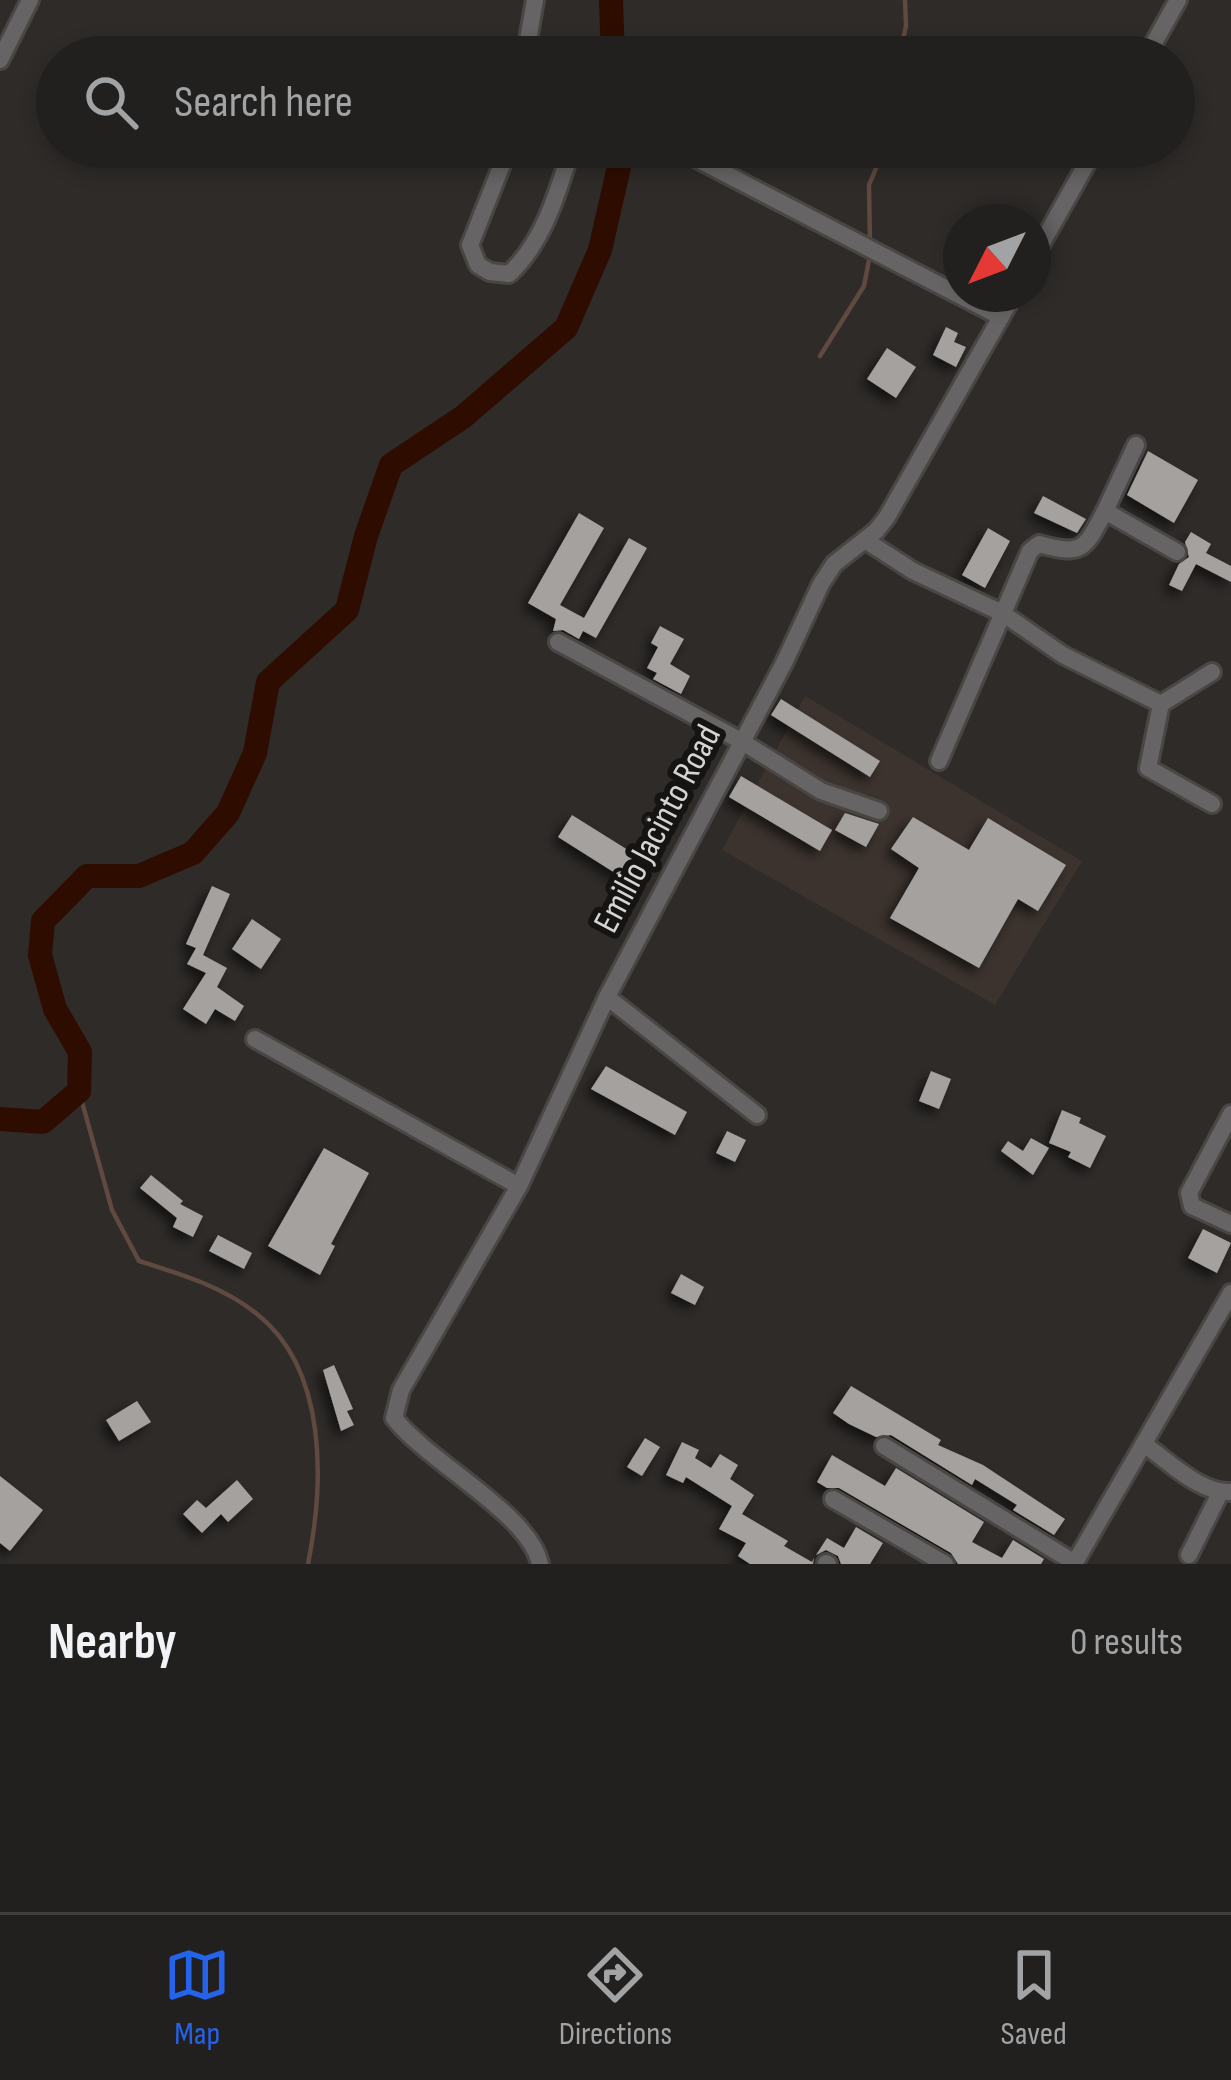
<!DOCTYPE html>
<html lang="en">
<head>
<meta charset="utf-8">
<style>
  body { margin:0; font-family:"Sofia Sans Condensed",sans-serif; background:#2e2d2c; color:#f1f3f6 }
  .compass { position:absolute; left:943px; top:204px; width:108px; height:108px; border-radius:50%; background:#22201f; box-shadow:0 6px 18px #0003; rotate:228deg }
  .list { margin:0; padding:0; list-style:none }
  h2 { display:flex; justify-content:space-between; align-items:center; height:156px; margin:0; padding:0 48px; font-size:51px }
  h2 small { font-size:39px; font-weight:400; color:#a2a3a4 }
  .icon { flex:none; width:66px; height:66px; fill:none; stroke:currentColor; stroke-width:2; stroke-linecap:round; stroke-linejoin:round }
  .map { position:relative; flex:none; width:1231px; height:1564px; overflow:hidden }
  .search { position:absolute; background:#22201f; box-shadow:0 6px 18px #0003; left:36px; right:36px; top:36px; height:132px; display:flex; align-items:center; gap:30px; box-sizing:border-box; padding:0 42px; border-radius:66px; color:#a2a3a4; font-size:45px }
  .sheet { height:348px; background:#22201f }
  nav { display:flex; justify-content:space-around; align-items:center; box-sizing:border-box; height:168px; border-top:3px solid #3f3e3d; background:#22201f; font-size:33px; color:#a2a3a4 }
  nav a { display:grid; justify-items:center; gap:6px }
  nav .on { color:#2563eb }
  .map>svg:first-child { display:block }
  .built { fill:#3c332e }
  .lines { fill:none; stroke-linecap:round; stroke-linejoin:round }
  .stream { stroke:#60493f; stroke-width:4.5 }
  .river { stroke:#2e0d00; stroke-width:24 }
  .building { fill:#a4a19f; filter:url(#shadow) }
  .minor-casing { stroke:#494644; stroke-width:22 }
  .minor { stroke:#666464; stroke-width:16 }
  .labels { text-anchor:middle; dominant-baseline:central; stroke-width:12; stroke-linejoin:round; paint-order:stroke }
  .street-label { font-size:36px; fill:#d6d4d3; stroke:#151413 }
</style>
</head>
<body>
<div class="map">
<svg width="1231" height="1564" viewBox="0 0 1231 1564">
  <defs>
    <filter id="shadow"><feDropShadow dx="-5.5" dy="5.5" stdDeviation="6" flood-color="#0009"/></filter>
  </defs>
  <rect width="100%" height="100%" fill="#2e2b29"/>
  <polygon class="built" points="805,696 1082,861 995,1005 722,850"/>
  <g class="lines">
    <g class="stream">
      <polyline points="899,57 906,26 905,0"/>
      <polyline points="870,244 869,185 885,147"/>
      <polyline points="820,356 864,286 870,255"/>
      <path d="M79 1091 112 1210 139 1261C180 1274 222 1286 257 1314 328 1370 324 1484 308 1564"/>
    </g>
    <g class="river">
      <polyline points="611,0 613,57"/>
      <polyline points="0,1119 43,1122 79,1091 80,1052 55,1009 40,955 43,921 87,876 139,876 193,853 228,813 255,753 268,682 347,610 366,536 391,465 463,417 566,328 600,250 619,167 618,147"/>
    </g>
  </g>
  <g class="building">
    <polygon points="946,327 958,333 954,342 966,347 956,367 933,355"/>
    <polygon points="887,348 916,367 896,398 867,379"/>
    <polygon points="1148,451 1198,480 1174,523 1127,495"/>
    <polygon points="1043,496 1086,519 1077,533 1034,513"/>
    <polygon points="579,513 604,528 560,605 584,618 629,538 647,548 596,638 583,631 579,639 563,630 553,631 556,619 528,603"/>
    <polygon points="988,528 1010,541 985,588 962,575"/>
    <polygon points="1191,532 1211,544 1206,553 1231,566 1231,582 1196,564 1182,591 1169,585 1179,564 1189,557 1185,542"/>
    <polygon points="660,626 684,639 670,664 690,676 681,694 653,679 657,673 647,668 658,647 651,643"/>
    <polygon points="781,699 880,761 870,777 771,715"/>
    <polygon points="741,776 832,830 820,851 729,797"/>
    <polygon points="845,813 879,824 866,847 835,830"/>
    <polygon points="572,815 636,855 623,878 558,837"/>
    <polygon points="913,817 969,850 988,818 1066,865 1038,911 1018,899 979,968 890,918 919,868 891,849"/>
    <polygon points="212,886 230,894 203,955 227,968 217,987 244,1006 235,1021 215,1009 206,1024 183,1009 206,973 187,964 196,948 186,944"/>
    <polygon points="252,919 281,939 261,969 232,949"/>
    <polygon points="606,1066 687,1112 675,1135 591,1089"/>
    <polygon points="931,1071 951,1079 939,1109 919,1101"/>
    <polygon points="1062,1110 1081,1118 1079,1123 1106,1136 1090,1168 1068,1157 1071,1152 1049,1143"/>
    <polygon points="727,1131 746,1140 735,1162 716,1153"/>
    <polygon points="1031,1138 1049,1148 1033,1175 1001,1151 1008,1141 1023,1151"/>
    <polygon points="324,1148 369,1173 331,1244 335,1246 320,1275 268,1246"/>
    <polygon points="151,1175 183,1201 180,1204 203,1216 193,1237 173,1227 177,1218 140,1188"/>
    <polygon points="1203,1229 1231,1243 1217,1273 1188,1258"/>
    <polygon points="218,1235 252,1253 244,1269 209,1251"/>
    <polygon points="681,1274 704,1287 695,1305 671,1293"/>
    <polygon points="334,1365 353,1409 347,1411 354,1425 341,1431 323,1370"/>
    <polygon points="851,1386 941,1440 938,1445 983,1465 1065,1519 1054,1535 1013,1510 1017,1505 975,1479 972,1485 891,1435 876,1437 849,1424 833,1413"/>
    <polygon points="137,1401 151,1422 119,1441 106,1420"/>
    <polygon points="645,1438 660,1447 642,1476 627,1467"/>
    <polygon points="682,1442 699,1450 695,1458 711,1468 720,1454 738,1465 730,1479 754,1495 742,1514 788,1541 784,1546 812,1562 814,1558 813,1564 750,1564 738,1556 746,1543 719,1529 732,1506 686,1477 683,1483 666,1475"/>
    <polygon points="832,1455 885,1486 896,1468 984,1522 972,1542 1002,1558 1013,1540 1044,1559 1041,1564 958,1564 951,1553 839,1488 827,1488 817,1482"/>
    <polygon points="0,1476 43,1510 10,1551 0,1543"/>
    <polygon points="237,1480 253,1499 228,1522 221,1514 202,1533 183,1514 197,1500 206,1508"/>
    <polygon points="856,1527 883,1543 870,1564 841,1564 838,1556 826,1550 816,1555 827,1538 844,1548"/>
  </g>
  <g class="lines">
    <g class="minor-casing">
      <g id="minor">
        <polyline points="525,57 535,0"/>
        <polyline points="1146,57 1178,0"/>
        <polyline points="0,60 30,0"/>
        <path d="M509 147 470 245 478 265 490 272 509 274C544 242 558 191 572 147"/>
        <polyline points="674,147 1001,317"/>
        <polyline points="1033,259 1096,147"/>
        <polyline points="1105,511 1136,445"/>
        <polyline points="865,540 913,571 1002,613 1063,655 1161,704 1212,672"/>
        <polyline points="558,642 741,741 821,791 879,811"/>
        <polyline points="1161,704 1148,768 1212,804"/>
        <path d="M939 761 1030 551 1039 544C1083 556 1084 550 1105 511L1177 552"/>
        <polyline points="607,997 757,1115"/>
        <polyline points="255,1039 519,1186"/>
        <polyline points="1231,1114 1189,1193 1192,1206 1231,1224"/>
        <path d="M1144 1444C1168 1461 1201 1494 1231 1492"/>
        <polyline points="884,1446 1075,1563"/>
        <polyline points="833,1499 945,1564"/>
        <polyline points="1189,1555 1220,1493"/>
        <polyline points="826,1563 828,1564"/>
        <path d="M540 1564C530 1514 429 1463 394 1418L401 1390 519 1186 607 997 785 661 821 584 834 564 876 531 887 517 1014 294"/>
        <polyline points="1074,1564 1231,1293"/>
      </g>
    </g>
    <use href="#minor" class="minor"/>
  </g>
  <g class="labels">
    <g class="street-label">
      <text transform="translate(658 829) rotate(-62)">Emilio Jacinto Road</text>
    </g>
  </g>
</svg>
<svg class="compass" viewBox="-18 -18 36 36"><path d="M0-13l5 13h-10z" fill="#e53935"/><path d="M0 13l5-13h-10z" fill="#a2a3a4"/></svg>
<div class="search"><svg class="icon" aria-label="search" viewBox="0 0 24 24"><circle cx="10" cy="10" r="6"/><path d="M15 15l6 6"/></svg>Search here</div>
</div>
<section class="sheet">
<h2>Nearby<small>0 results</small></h2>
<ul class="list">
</ul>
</section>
<nav>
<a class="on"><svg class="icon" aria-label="map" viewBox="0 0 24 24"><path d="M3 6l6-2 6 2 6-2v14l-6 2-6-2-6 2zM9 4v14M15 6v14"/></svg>Map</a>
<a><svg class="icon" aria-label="directions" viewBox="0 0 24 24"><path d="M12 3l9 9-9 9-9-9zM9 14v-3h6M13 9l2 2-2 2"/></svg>Directions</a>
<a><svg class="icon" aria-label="saved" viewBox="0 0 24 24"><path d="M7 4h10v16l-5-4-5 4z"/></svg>Saved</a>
</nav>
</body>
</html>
